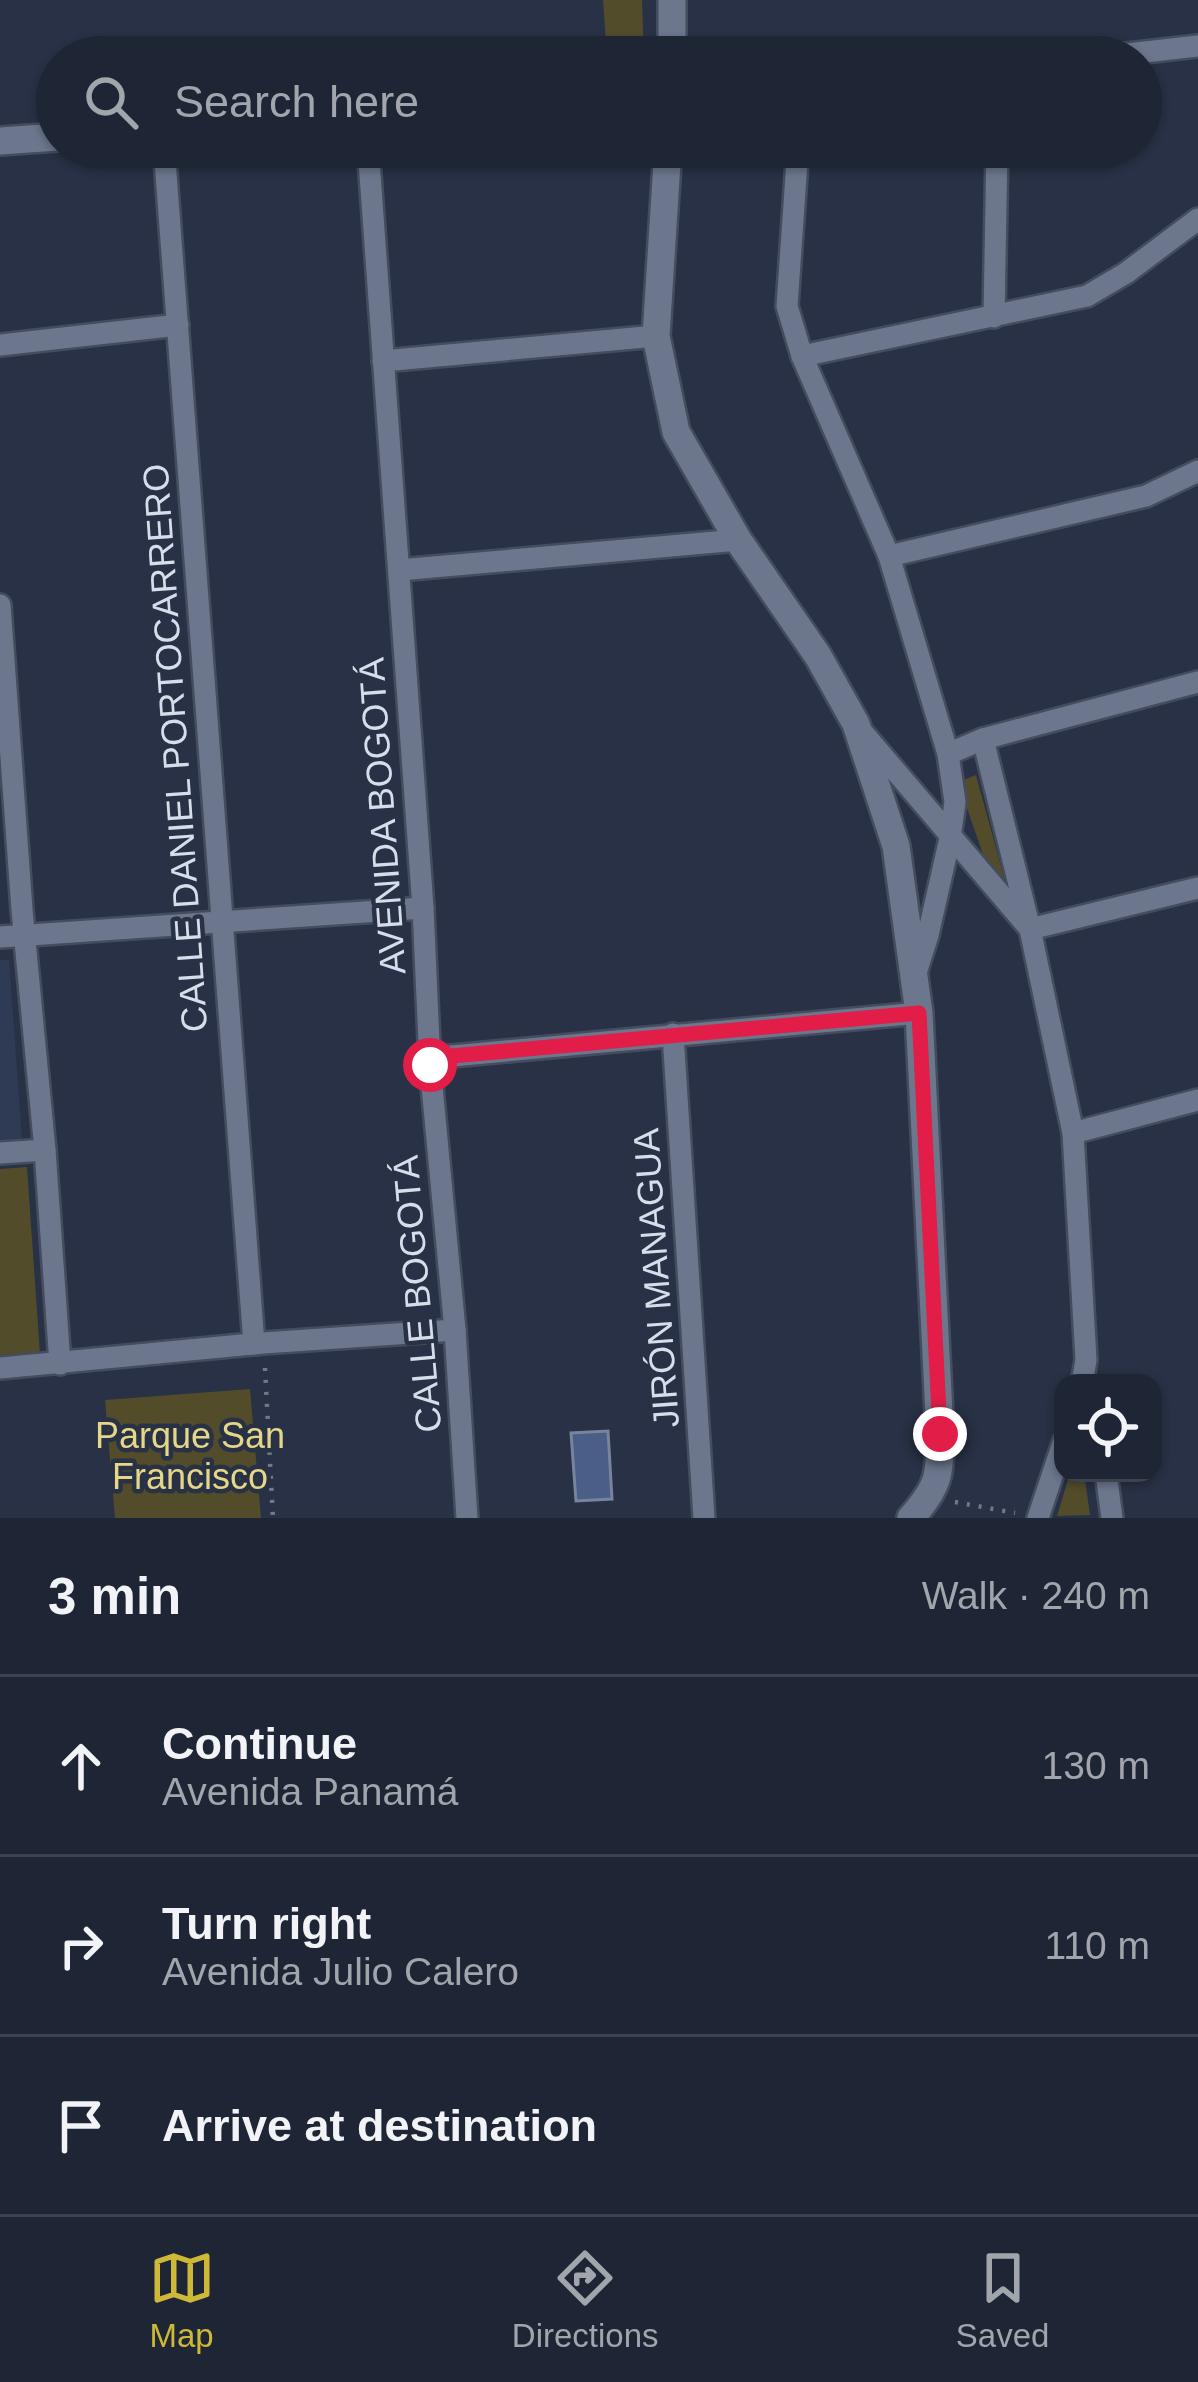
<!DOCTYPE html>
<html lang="en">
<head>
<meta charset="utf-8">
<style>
  body { margin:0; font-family:Helvetica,sans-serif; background:#262d3c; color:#f1f3f6 }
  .controls { position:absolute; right:36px; bottom:36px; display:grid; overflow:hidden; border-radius:24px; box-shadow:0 3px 9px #0004 }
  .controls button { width:108px; height:108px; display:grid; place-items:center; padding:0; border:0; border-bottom:3px solid #3c424f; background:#1e2534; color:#f1f3f6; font:60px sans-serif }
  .stop { position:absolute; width:36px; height:36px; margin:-27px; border:9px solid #e11d48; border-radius:50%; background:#fff }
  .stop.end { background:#e11d48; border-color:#fff; box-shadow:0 3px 12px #0008 }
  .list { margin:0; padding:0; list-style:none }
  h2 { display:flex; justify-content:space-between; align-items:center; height:156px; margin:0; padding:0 48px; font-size:51px }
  h2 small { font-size:39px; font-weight:400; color:#a1a5ac }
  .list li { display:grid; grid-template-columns:78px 1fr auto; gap:36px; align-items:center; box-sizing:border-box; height:180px; padding:0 48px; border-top:3px solid #3c424f }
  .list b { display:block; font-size:45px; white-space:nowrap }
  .list p { margin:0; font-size:39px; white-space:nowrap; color:#a1a5ac }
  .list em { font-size:39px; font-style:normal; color:#a1a5ac }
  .icon { flex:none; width:66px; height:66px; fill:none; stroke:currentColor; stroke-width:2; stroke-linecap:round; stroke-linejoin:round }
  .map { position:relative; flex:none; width:1198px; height:1518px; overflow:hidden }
  .search { position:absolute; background:#1e2534; box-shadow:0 3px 9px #0004; left:36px; right:36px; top:36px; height:132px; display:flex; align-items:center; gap:30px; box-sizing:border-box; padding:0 42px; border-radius:66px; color:#a1a5ac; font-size:45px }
  .sheet { height:696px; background:#1e2534 }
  nav { display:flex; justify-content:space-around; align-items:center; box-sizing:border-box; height:168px; border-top:3px solid #3c424f; background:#1e2534; font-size:33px; color:#a1a5ac }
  nav a { display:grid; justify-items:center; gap:6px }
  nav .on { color:#ceb837 }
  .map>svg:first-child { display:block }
  .built { fill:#2f3b54 }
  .green { fill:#524c2b }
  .building { fill:#4a5e87; stroke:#78849b; stroke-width:3 }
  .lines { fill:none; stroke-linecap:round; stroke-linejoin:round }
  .minor-casing { stroke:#444c5d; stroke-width:26 }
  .tertiary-casing { stroke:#444c5d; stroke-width:32 }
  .path { stroke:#72798a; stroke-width:4.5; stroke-dasharray:3 9; stroke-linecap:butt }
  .minor { stroke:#6c778e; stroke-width:21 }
  .tertiary { stroke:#6c778e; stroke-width:27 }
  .route { stroke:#e11d48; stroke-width:15 }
  .labels { text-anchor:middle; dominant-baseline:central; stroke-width:9; stroke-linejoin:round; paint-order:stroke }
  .street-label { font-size:36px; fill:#d7ddea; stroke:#283145 }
  .park-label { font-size:36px; fill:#e5d787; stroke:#283145 }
</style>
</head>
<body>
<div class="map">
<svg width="1198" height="1518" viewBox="0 0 1198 1518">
  <rect width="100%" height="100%" fill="#283145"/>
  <polygon class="built" points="0,960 9,960 22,1139 0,1141"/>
  <g class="green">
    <polygon points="603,0 642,0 644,57 607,57"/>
    <polygon points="976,775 1005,881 989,872 958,782"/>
    <polygon points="27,1167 40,1354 0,1356 0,1169"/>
    <polygon points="250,1389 261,1518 115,1518 105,1400"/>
    <polygon points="1070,1473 1084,1473 1090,1515 1057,1516"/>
  </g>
  <polygon class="building" points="608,1431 612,1499 576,1501 571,1433"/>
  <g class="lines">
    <g class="minor-casing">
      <g id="minor">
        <polyline points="1101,57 1198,46"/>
        <polyline points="164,147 254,1344"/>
        <polyline points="368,147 423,908 430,1065 455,1330 467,1518"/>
        <polyline points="798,147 787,306 802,356 889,556 948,754 955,802 950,838 928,935 915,976"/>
        <polyline points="994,317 997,147"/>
        <polyline points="0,345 178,325"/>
        <polyline points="802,356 1087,296 1126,273 1198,219"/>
        <polyline points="383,361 656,336"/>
        <polyline points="889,556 1146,496 1198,471"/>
        <polyline points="399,570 738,540"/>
        <polyline points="0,605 22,910 45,1150 60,1364"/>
        <polyline points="864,734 1030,929 1198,888"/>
        <polyline points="983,739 1030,929 1073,1133 1086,1360 1082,1383"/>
        <polyline points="948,754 983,739 1198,682"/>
        <polyline points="0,937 423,908"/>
        <polyline points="673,1034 704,1518"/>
        <polyline points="430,1058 919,1013"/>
        <polyline points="1073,1133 1198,1100"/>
        <polyline points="0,1153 45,1150"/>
        <polyline points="0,1368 263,1343 455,1330"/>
        <polyline points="1106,1473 1112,1518"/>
        <polyline points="1038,1518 1063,1443"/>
      </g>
    </g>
    <g class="tertiary-casing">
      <g id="tertiary">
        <polyline points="672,57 672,0"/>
        <polyline points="0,141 57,137"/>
        <path d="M668 147 656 336 676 432 738 540 818 656 856 724 896 846 919 1013 940 1434C940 1476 939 1486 911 1518"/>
      </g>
    </g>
    <g class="path">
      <polyline points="265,1368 273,1518"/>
      <polyline points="955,1502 1015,1513"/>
    </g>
    <use href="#minor" class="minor"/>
    <use href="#tertiary" class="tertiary"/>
  </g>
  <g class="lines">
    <polyline class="route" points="430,1065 430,1058 919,1013 940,1434"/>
  </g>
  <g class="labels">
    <g class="street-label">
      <text transform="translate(175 748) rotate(-94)">CALLE DANIEL PORTOCARRERO</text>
      <text transform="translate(382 816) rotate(-94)">AVENIDA BOGOTÁ</text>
      <text transform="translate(656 1278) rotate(-94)">JIRÓN MANAGUA</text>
      <text transform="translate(417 1294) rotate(-95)">CALLE BOGOTÁ</text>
    </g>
    <g class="park-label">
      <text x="190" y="1435">Parque San<tspan x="190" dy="41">Francisco</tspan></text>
    </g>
  </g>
</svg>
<div class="controls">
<button><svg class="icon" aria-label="locate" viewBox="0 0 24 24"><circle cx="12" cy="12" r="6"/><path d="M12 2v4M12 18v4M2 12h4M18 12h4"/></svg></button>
</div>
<div class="stop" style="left:430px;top:1065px"></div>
<div class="stop end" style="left:940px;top:1434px"></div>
<div class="search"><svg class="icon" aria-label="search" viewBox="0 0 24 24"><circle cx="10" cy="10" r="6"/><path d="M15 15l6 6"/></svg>Search here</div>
</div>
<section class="sheet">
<h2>3 min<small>Walk · 240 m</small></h2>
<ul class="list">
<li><svg class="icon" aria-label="ahead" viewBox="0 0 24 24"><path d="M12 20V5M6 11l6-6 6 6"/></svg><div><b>Continue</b><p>Avenida Panamá</p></div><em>130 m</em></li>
<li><svg class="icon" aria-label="right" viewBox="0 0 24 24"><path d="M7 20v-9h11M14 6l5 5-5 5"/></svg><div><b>Turn right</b><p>Avenida Julio Calero</p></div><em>110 m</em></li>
<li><svg class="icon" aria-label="arrive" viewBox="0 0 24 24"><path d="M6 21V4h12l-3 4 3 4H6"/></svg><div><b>Arrive at destination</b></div></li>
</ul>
</section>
<nav>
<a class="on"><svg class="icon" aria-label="map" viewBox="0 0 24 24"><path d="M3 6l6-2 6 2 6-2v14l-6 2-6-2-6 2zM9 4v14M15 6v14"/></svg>Map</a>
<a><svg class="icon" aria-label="directions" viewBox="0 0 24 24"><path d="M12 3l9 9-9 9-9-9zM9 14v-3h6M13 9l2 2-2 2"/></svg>Directions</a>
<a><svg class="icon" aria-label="saved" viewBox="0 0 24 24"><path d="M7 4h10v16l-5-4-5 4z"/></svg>Saved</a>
</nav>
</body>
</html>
